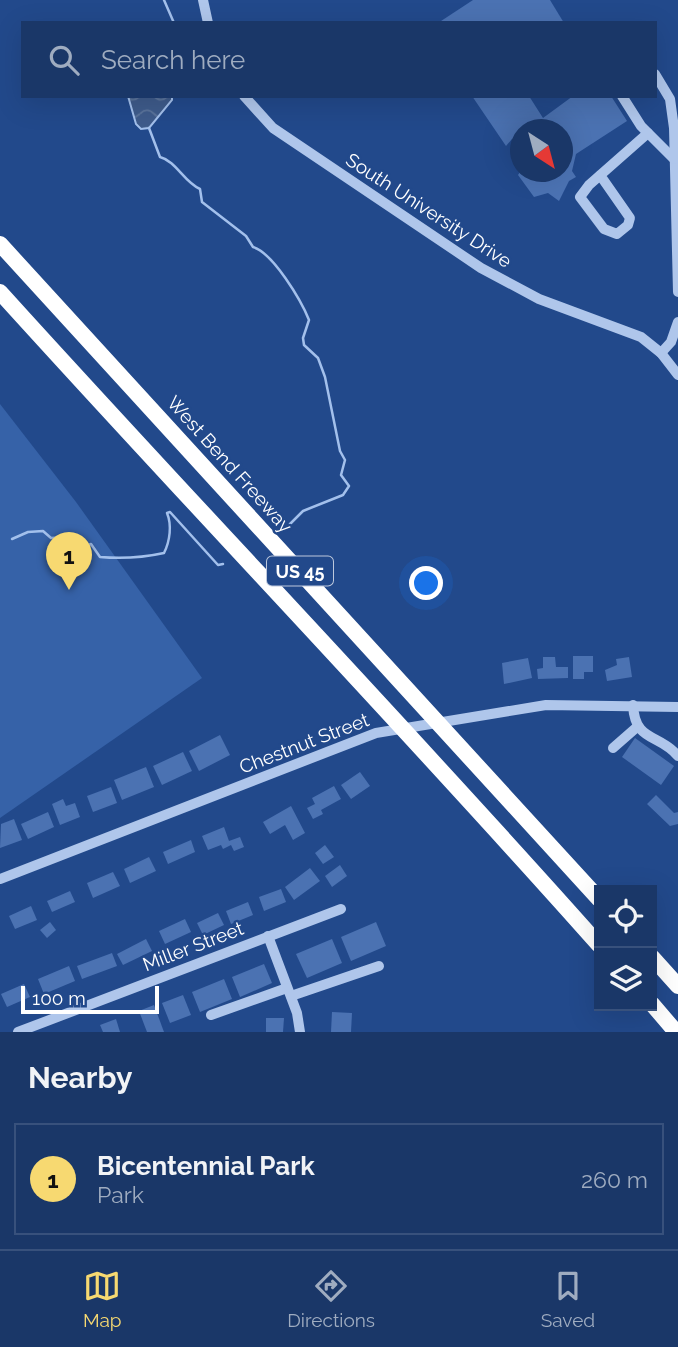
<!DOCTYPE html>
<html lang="en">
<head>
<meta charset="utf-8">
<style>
  body { margin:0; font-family:Raleway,sans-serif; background:#233f6e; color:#f1f3f6 }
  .controls { position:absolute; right:21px; bottom:21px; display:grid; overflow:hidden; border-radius:0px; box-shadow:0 7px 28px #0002 }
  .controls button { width:63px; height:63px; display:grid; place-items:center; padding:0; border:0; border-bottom:2px solid #38517c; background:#1a3768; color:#f1f3f6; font:35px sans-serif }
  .compass { position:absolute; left:510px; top:119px; width:63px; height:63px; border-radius:50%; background:#1a3768; box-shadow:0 7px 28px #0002; rotate:144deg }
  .scale { position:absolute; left:21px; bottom:18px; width:138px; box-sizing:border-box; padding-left:7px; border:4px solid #fff; border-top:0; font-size:19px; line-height:24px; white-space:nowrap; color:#fff; -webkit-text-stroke:5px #22498b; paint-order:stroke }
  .you { position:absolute; left:427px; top:584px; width:24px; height:24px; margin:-18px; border:5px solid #fff; border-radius:50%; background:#1a73e8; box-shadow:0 0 0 10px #1a73e833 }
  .badge { display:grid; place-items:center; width:46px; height:46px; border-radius:50%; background:#f7d971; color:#111; font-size:23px; font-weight:700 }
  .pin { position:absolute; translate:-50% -58px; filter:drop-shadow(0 2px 4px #0008) }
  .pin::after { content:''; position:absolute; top:37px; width:24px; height:21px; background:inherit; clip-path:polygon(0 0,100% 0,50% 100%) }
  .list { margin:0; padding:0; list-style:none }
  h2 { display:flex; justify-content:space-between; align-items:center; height:91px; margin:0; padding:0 28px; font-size:30px }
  h2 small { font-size:23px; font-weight:400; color:#9facc0 }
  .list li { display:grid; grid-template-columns:46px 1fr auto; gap:21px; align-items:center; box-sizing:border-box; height:112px; margin:0 14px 14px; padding:0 14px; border:2px solid #38517c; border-radius:0px }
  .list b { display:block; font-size:26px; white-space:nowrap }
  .list p { margin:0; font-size:23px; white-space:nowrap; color:#9facc0 }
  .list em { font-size:23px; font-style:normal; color:#9facc0 }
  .icon { flex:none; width:38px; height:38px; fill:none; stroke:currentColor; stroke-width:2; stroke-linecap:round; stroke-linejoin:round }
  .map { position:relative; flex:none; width:678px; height:1032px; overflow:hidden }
  .search { position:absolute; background:#1a3768; box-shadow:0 7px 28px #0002; left:21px; right:21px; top:21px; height:77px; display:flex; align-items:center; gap:18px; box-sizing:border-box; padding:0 24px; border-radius:0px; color:#9facc0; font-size:26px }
  .sheet { height:217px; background:#1a3768 }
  nav { display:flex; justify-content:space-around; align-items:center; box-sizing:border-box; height:98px; border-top:2px solid #38517c; background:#1a3768; font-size:19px; color:#9facc0 }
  nav a { display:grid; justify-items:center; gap:4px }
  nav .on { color:#f7d971 }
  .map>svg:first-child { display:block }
  .park { fill:#3662a8 }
  .water { fill:url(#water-waves); stroke:#a3c0ec; stroke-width:2 }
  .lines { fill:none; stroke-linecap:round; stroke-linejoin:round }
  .stream { stroke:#a3c0ec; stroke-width:2.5 }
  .building { fill:#4b72b2 }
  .minor { stroke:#afc6eb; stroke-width:10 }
  .highway { stroke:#fff; stroke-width:16 }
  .labels { text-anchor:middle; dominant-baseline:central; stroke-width:5; stroke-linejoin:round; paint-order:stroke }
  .shield { fill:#22498b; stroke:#bdc8dc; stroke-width:2 }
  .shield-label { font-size:18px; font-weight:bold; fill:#fff }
  .street-label { font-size:19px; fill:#fff; stroke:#22498b }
</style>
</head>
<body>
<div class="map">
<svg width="678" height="1032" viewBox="0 0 678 1032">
  <defs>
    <pattern id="water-waves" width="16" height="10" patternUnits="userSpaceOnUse" patternTransform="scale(1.75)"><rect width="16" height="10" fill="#3e5b8b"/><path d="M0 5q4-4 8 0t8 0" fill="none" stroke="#5b749c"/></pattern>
  </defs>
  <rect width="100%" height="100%" fill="#22498b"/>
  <polygon class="park" points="0,404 76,502 202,678 0,818"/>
  <polygon class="water" points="128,96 172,96 172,100 149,128 141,129 136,124"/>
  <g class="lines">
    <g class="stream">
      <polyline points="164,0 174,23"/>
      <path d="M149 128 160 157C176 161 184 182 200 189L202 202 246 236 253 247C273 253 301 300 309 320L303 338 304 345 318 358 325 377 340 451 345 460 341 475 349 486 343 495 303 511 290 524"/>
      <path d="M12 539 28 532 43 531 51 538 68 537 71 545 78 549 91 544 100 557C123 559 141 558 164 553 170 541 172 525 167 513L170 512 218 565 223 564"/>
    </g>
  </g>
  <g class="building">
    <polygon points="473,0 550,0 564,23 438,23"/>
    <polygon points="472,96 529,96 543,118 573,96 611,96 627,121 576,154 572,171 576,177 569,181 559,201 548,193 534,197 518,175 520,172 562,172 562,130 520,130 520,152 512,139 506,146"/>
    <polygon points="573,656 593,656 593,672 584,672 584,679 573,679"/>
    <polygon points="543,657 555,657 556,667 568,667 568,678 538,679 537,669 543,668"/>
    <polygon points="629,657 632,677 607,681 605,670 617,665 616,659"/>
    <polygon points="528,658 532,678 504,684 502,663"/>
    <polygon points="220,735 230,755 199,771 189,751"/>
    <polygon points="635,738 674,766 661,785 622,757"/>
    <polygon points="183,752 192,771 162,785 153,766"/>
    <polygon points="146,767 154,787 122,800 114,780"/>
    <polygon points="360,772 370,786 351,799 341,785"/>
    <polygon points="334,786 341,799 321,810 323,814 313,819 307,808 315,804 312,798"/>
    <polygon points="111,787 117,803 93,812 87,796"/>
    <polygon points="656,795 674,813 678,812 678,824 670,826 647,804"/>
    <polygon points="63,799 66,806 75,803 80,817 60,825 52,804"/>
    <polygon points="291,806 305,833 293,840 285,825 270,834 263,822"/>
    <polygon points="48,812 54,827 28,839 21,824"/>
    <polygon points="14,819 22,840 0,848 1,824"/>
    <polygon points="224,827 229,841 240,837 244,847 234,851 231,845 223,849 221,845 208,850 202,836"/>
    <polygon points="191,840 195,852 168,864 163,852"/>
    <polygon points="325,845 334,857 323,864 315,853"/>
    <polygon points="149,857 156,871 130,883 124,869"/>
    <polygon points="340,865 347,876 332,887 325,876"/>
    <polygon points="310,868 320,881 294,900 285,887"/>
    <polygon points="113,872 120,886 93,898 87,883"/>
    <polygon points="281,889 286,902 264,911 259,897"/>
    <polygon points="70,891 75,902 52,912 47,901"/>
    <polygon points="248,902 253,915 231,924 226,911"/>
    <polygon points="31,906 37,920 15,929 9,916"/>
    <polygon points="218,913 224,925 203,935 197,923"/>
    <polygon points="185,919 191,932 165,944 159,931"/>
    <polygon points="50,922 56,930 47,938 40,930"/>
    <polygon points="376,922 386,946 351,961 341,937"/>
    <polygon points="146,939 152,951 123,965 117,954"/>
    <polygon points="332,939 342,963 307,978 296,954"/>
    <polygon points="112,953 117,966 82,979 77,966"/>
    <polygon points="264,964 272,983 240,997 232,977"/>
    <polygon points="69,966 75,981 44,994 38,979"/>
    <polygon points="224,979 232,999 200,1012 192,992"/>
    <polygon points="24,984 30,997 7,1007 1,994"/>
    <polygon points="183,995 191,1015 170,1023 162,1003"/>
    <polygon points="154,1005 164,1032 147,1032 139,1011"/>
    <polygon points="332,1012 352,1013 351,1032 331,1032"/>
    <polygon points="266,1018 284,1018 283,1032 266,1032"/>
    <polygon points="116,1019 120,1032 103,1032 100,1025"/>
  </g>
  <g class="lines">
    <g class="minor">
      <polyline points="203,0 208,23"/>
      <polyline points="655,74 670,99 674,128 678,292"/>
      <polyline points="244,96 273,128 481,268 539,299 641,337 661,353 678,375"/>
      <polyline points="622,96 641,126 674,159"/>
      <polyline points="600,175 630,218 628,225 617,234 604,229 580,197 589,185 648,133"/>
      <polyline points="661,353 671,342 678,322"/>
      <path d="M633 705C635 743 659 733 678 756"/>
      <polyline points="613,748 637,727"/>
      <polyline points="0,879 376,733 546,705 678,707"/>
      <polyline points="268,936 297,1013 300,1032"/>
      <polyline points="291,996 379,966"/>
      <polyline points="211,1015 287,988"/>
      <polyline points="18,1032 341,909"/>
    </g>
    <g class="highway">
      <polyline points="0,244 599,899"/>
      <path d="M0 292C198 511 403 724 599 945"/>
      <polyline points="652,957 678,986"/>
      <polyline points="652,1004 676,1032"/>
    </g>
  </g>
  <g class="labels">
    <rect class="shield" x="267" y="556.5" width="66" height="29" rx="5"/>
    <g class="shield-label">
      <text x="300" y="571">US 45</text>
    </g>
    <g class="street-label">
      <text transform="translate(429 210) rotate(33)">South University Drive</text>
      <text transform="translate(230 464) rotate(48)">West Bend Freeway</text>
      <text transform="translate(304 743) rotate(-21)">Chestnut Street</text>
      <text transform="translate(193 946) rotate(-21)">Miller Street</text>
    </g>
  </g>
</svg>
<div class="controls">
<button><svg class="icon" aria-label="locate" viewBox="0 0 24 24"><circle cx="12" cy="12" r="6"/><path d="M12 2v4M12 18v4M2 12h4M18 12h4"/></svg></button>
<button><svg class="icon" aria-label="layers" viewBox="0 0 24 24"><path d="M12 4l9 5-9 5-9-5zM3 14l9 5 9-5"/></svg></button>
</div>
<svg class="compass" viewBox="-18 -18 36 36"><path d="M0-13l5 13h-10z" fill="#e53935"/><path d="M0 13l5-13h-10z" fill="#9facc0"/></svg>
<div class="scale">100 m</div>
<div class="you"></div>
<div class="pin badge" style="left:69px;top:590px">1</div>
<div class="search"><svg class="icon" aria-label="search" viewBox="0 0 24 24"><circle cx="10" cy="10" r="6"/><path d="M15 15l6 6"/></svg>Search here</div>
</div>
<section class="sheet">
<h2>Nearby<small></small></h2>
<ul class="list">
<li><span class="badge">1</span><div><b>Bicentennial Park</b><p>Park</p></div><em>260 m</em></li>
</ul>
</section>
<nav>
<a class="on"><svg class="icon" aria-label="map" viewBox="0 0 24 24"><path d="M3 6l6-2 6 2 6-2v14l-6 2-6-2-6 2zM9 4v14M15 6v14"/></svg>Map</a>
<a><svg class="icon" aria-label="directions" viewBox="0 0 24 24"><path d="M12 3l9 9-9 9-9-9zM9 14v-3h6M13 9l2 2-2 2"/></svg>Directions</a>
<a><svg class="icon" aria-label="saved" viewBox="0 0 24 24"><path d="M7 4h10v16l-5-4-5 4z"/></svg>Saved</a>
</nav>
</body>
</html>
